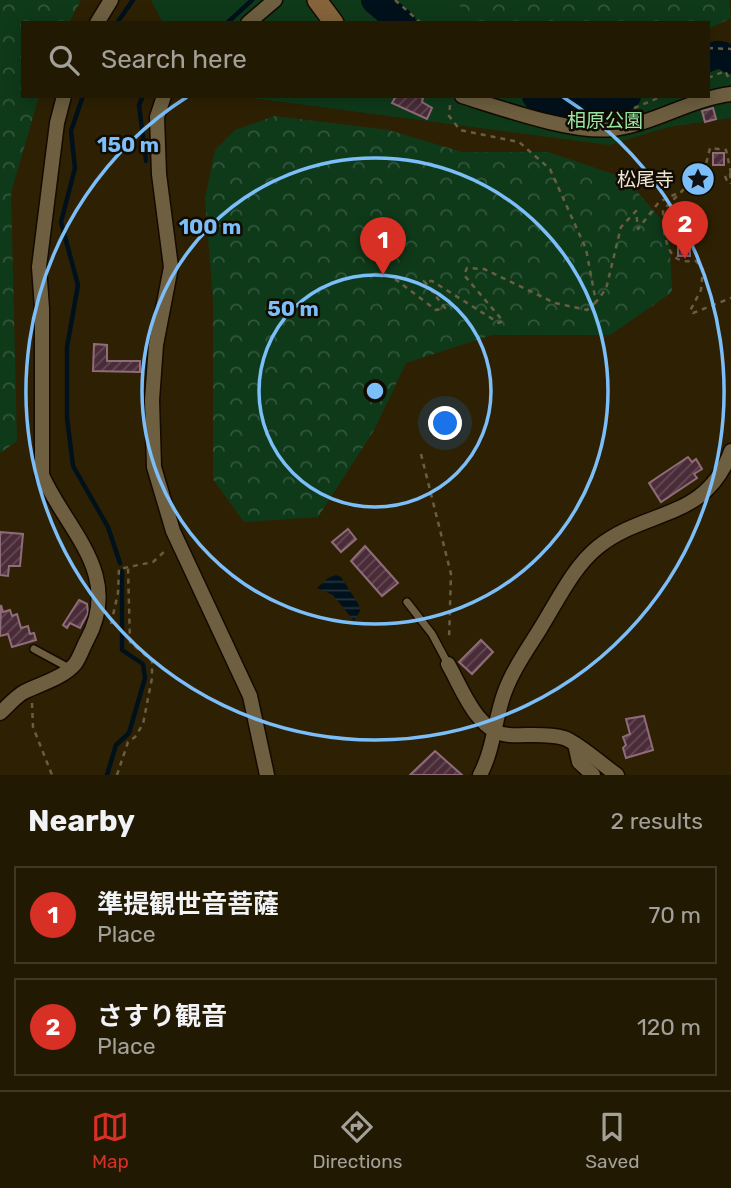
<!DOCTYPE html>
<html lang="en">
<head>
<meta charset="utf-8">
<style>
  body { margin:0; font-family:Rubik,"Noto Sans JP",sans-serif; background:#2a220c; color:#f1f3f6 }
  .you { position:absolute; left:446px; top:424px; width:24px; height:24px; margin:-18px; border:5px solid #fff; border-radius:50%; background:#1a73e8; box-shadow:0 0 0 10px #1a73e833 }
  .badge { display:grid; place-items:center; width:46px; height:46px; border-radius:50%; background:#d93025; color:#fff; font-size:23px; font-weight:700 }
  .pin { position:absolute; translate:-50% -58px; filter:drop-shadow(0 2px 4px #0008) }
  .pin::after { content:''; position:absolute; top:37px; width:24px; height:21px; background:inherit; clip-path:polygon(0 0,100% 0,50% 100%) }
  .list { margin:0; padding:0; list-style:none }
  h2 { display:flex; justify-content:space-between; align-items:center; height:91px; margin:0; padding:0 28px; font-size:30px }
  h2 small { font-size:23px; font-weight:400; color:#a2a099 }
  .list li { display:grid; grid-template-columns:46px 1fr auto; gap:21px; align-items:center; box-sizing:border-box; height:98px; margin:0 14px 14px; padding:0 14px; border:2px solid #3f3824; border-radius:0px }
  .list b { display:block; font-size:26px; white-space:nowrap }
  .list p { margin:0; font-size:23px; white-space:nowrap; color:#a2a099 }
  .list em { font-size:23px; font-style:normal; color:#a2a099 }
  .icon { flex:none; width:38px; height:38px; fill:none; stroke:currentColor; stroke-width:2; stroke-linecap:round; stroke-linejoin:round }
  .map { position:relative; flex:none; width:731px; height:775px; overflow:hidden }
  .search { position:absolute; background:#221902; box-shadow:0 4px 18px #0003; left:21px; right:21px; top:21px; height:77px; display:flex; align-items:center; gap:18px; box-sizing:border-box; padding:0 24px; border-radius:0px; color:#a2a099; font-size:26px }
  .sheet { height:315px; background:#221902 }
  nav { display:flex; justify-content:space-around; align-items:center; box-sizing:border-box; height:98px; border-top:2px solid #3f3824; background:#221902; font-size:19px; color:#a2a099 }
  nav a { display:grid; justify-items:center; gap:4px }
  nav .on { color:#d93025 }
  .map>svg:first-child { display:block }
  .forest { fill:url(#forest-crowns) }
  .park { fill:#0f3a1a }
  .water { fill:url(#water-rules) }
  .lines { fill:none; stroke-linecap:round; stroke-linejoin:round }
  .stream { stroke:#00111b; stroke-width:4.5 }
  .river { stroke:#00111b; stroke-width:28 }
  .building { fill:url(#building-hatch); stroke:#906c7a; stroke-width:2 }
  .lane-casing { stroke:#140a00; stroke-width:10 }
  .street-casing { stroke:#140a00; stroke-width:17 }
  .secondary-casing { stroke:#140a00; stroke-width:22 }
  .path { stroke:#695e44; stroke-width:2.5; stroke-dasharray:5 5; stroke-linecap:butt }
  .lane { stroke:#6e5f40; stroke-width:7 }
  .street { stroke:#6e5f40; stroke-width:14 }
  .secondary { stroke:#85643c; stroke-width:19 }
  .ring { fill:none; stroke:#7bbef9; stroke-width:3.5 }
  .labels { text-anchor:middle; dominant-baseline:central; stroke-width:5; stroke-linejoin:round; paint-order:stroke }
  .park-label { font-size:19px; fill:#99e8a5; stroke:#110b02 }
  .poi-label { font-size:19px; fill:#f0e8d7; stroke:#110b02; text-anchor:end }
  .centre { fill:#7bbef9; stroke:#110b02; stroke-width:3.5 }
  .ring-label { font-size:21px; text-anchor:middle; font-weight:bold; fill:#7bbef9; stroke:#110b02; stroke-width:5; stroke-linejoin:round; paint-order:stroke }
</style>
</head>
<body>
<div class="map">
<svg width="731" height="775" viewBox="0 0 731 775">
  <defs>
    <pattern id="forest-crowns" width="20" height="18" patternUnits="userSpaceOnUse" patternTransform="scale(1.75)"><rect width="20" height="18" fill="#0f3a1a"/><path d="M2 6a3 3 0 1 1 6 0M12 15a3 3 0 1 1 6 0" fill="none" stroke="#32563b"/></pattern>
    <pattern id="water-rules" width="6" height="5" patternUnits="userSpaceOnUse" patternTransform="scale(1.75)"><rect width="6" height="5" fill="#00111b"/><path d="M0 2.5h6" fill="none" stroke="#26343b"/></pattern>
    <pattern id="building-hatch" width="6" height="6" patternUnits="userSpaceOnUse" patternTransform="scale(1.75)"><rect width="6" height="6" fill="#4a2c39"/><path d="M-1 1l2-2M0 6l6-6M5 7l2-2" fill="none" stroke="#644b55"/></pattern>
  </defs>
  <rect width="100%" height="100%" fill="#2e2103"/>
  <g class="forest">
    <polygon points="0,0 81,0 69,23 23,23 23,96 39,96 11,193 17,441 0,453"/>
    <polygon points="415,0 729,0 731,18 708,29 708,23 440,23"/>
    <polygon points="275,116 388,130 462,152 548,152 625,178 669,228 672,292 610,335 492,335 406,363 374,430 318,517 244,522 213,479 213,299 205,199 215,150 235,130"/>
  </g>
  <g class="park">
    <polygon points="151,0 454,0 476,23 163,23"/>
    <polygon points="731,45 731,118 669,127 609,145 236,96 708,96 708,46"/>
  </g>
  <polygon class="water" points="336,575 341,577 359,605 360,611 354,621 333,595 317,588 328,578"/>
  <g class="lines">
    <g class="stream">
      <polyline points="117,23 133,0"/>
      <polyline points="227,23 252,0"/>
      <polyline points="83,96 71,131 75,168 61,222 78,285 67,347 67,418 73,466 108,527 120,563"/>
      <polyline points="143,96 139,105 146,161"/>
      <polyline points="107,775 116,745 129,733 145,678 143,664 122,650 122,571"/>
    </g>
    <g class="river">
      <polyline points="375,0 402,23"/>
      <path d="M708 58C718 53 722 54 731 60"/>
      <path d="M536 96C566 106 598 110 627 96"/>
    </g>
  </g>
  <g class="building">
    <polygon points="396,96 418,96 423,98 422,102 432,108 427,119 392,103"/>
    <polygon points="713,108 716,119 705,122 702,111"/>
    <rect x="713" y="153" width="11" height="12"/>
    <rect x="678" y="241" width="12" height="15"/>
    <polygon points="94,344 107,345 107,361 140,361 140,372 93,371"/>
    <polygon points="688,457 692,462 696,459 702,469 694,474 697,478 661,502 649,483"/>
    <polygon points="348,529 356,539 341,552 332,542"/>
    <polygon points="0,532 23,534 20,566 9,566 8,576 0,575"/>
    <polygon points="365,546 398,583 382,596 351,561"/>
    <polygon points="79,600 87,604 88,613 80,628 70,623 67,628 63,625"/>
    <polygon points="1,605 3,612 10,610 12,616 17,614 21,628 28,626 30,634 34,633 36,640 12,647 8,634 0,636"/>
    <polygon points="481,640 493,652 472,674 459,662"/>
    <polygon points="644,716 653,750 626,758 623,748 626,745 623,737 630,734 626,719"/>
    <polygon points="435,751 462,775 410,775"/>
  </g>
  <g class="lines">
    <g class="lane-casing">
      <g id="lane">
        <polyline points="407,602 432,634 448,664"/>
        <polyline points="34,649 69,668"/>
      </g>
    </g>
    <g class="street-casing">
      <g id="street">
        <polyline points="97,23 111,0"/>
        <polyline points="248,23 275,0"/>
        <polyline points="164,96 157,117 159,174 171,267 156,345 152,400 154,467 173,531 250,696 267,775"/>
        <path d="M462 96C501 108 573 134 613 129 654 124 690 99 731 94"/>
        <path d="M448 664C462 688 477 733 509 735 527 736 547 733 564 738 577 742 604 766 617 775"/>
        <path d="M0 713C7 707 15 697 24 692 40 684 63 678 75 664 80 657 83 647 87 640 123 574 67 531 42 475V308L39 267 57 123 64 96"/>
        <polyline points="575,744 579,762 593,775"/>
        <path d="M480 775C494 748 494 722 504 694 512 671 527 650 540 629 557 602 573 567 598 547 647 508 706 521 731 451"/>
      </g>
    </g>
    <g class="secondary-casing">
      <polyline id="secondary" points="317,0 334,23"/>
    </g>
    <g class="path">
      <polyline points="395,0 421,23"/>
      <polyline points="708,48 731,49"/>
      <polyline points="708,78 725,71 730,80"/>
      <polyline points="567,96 597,96"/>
      <polyline points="450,105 449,116 460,130 519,142 550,169 586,249 596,302 606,289 621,227 636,211 638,229 659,202 678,193"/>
      <polyline points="634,108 663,96"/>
      <polyline points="730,173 731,184"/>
      <path d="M731 173 726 150 710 148 705 168 663 210C663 224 664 252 678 259 684 262 690 261 696 261L703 269 701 290 690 311 693 313 731 298"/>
      <polyline points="725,176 727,181 730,180"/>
      <polyline points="395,279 436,310 445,308 424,281 432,281 499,323 503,321 464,275 467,268 484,269 555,303 587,310 596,302"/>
      <polyline points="421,454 451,574 449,640"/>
      <polyline points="111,624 118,593 119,569 153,562 166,550"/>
      <polyline points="32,703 33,727 52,775"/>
      <polyline points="117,775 128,742 135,737 143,724 152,678 152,661 130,642 128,567"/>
    </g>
    <use href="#lane" class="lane"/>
    <use href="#street" class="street"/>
    <use href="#secondary" class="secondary"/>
  </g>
  <g class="ring">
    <circle cx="375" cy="391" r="116"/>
    <circle cx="375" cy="391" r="233"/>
    <path d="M563 97A349 349 0 1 1 187 97"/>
  </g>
  <defs>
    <g id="sight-disc" transform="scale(1.75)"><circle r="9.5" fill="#7bbef9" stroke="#110b02"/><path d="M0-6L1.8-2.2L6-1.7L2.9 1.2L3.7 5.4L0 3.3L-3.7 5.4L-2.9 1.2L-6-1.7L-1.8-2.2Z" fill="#111"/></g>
  </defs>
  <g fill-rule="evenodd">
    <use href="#sight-disc" x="698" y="179"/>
  </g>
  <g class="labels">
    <g class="park-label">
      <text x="605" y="120">相原公園</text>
    </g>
    <g class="poi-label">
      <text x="674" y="179">松尾寺</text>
    </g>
  </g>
  <circle cx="375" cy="391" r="10" class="centre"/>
  <g class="ring-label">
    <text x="128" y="152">150 m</text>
    <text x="210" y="234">100 m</text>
    <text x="293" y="316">50 m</text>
  </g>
</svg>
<div class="you"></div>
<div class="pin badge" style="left:383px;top:275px">1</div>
<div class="pin badge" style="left:685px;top:259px">2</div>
<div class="search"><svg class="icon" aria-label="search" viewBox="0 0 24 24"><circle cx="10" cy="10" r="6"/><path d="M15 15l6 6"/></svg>Search here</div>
</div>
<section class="sheet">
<h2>Nearby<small>2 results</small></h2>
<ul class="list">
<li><span class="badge">1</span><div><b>準提観世音菩薩</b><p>Place</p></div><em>70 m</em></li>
<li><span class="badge">2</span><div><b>さすり観音</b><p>Place</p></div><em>120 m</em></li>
</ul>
</section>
<nav>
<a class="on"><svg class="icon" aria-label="map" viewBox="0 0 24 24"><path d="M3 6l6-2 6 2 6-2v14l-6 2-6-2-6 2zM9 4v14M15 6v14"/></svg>Map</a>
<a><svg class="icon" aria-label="directions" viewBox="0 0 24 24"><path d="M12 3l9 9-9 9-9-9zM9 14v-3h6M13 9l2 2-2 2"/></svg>Directions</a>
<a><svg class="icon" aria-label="saved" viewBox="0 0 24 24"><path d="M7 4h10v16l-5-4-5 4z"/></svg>Saved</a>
</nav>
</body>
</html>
